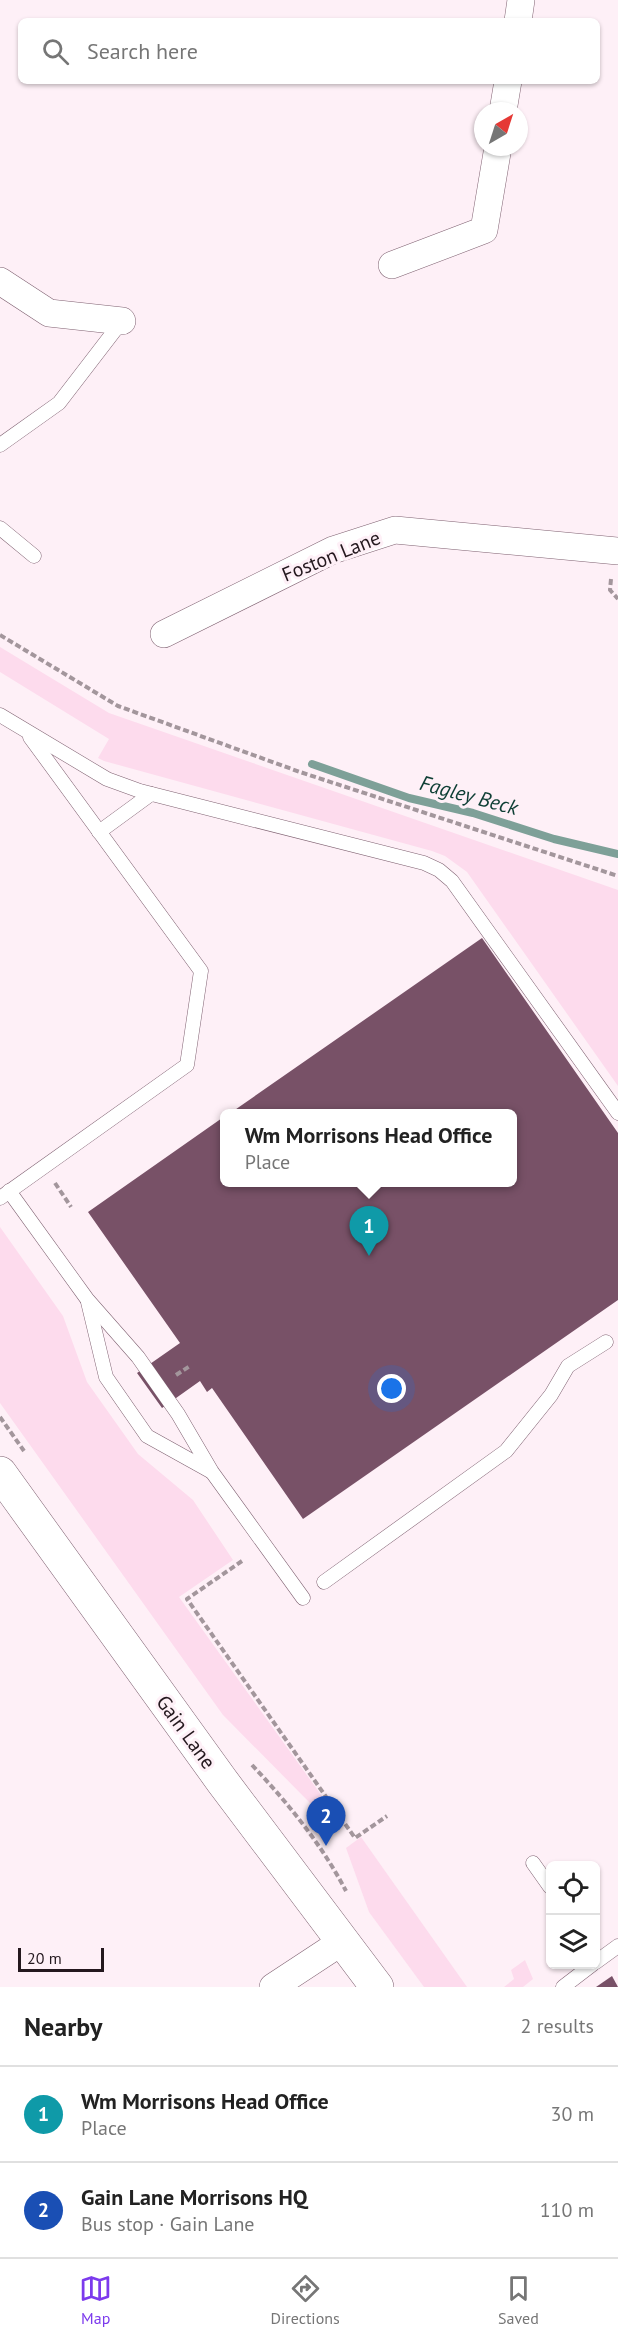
<!DOCTYPE html>
<html lang="en">
<head>
<meta charset="utf-8">
<style>
  body { margin:0; font-family:"PT Sans",sans-serif; background:#f6f6f6; color:#222 }
  .controls { position:absolute; right:18px; bottom:18px; display:grid; overflow:hidden; border-radius:9px; box-shadow:0 2px 4px #0004 }
  .controls button { width:54px; height:54px; display:grid; place-items:center; padding:0; border:0; border-bottom:2px solid #e0e0e0; background:#fff; color:#222; font:30px sans-serif }
  .compass { position:absolute; left:474px; top:102px; width:54px; height:54px; border-radius:50%; background:#fff; box-shadow:0 2px 4px #0004; rotate:39deg }
  .scale { position:absolute; left:18px; bottom:15px; width:86px; box-sizing:border-box; padding-left:6px; border:3px solid #24181e; border-top:0; font-size:16px; line-height:21px; white-space:nowrap; color:#24181e; -webkit-text-stroke:4px #fef0f7; paint-order:stroke }
  .you { position:absolute; left:392px; top:1389px; width:21px; height:21px; margin:-15px; border:4px solid #fff; border-radius:50%; background:#1a73e8; box-shadow:0 0 0 9px #1a73e833 }
  .badge { display:grid; place-items:center; width:39px; height:39px; border-radius:50%; background:#7c3aed; color:#fff; font-size:20px; font-weight:700 }
  .pin { position:absolute; translate:-50% -50px; filter:drop-shadow(0 2px 3px #0008) }
  .pin::after { content:''; position:absolute; top:32px; width:21px; height:18px; background:inherit; clip-path:polygon(0 0,100% 0,50% 100%) }
  .popup { position:absolute; left:220px; top:1109px; width:297px; height:78px; box-sizing:border-box; display:grid; place-content:center; border-radius:9px; background:#fff; filter:drop-shadow(0 2px 4px #0005); font-size:20px; white-space:nowrap; color:#767676 }
  .popup b { font-size:22px; color:#222 }
  .popup::after { content:''; position:absolute; left:50%; top:100%; margin-left:-12px; border:12px solid transparent; border-top-color:#fff }
  .list { margin:0; padding:0; list-style:none }
  h2 { display:flex; justify-content:space-between; align-items:center; height:78px; margin:0; padding:0 24px; font-size:26px }
  h2 small { font-size:20px; font-weight:400; color:#767676 }
  .list li { display:grid; grid-template-columns:39px 1fr auto; gap:18px; align-items:center; box-sizing:border-box; height:96px; padding:0 24px; border-top:2px solid #e0e0e0 }
  .list b { display:block; font-size:22px; white-space:nowrap }
  .list p { margin:0; font-size:20px; white-space:nowrap; color:#767676 }
  .list em { font-size:20px; font-style:normal; color:#767676 }
  .icon { flex:none; width:33px; height:33px; fill:none; stroke:currentColor; stroke-width:2; stroke-linecap:round; stroke-linejoin:round }
  .map { position:relative; flex:none; width:618px; height:1987px; overflow:hidden }
  .search { position:absolute; background:#fff; box-shadow:0 2px 4px #0004; left:18px; right:18px; top:18px; height:66px; display:flex; align-items:center; gap:15px; box-sizing:border-box; padding:0 21px; border-radius:9px; color:#767676; font-size:22px }
  .sheet { height:270px; background:#fff }
  nav { display:flex; justify-content:space-around; align-items:center; box-sizing:border-box; height:84px; border-top:2px solid #e0e0e0; background:#fff; font-size:16px; color:#767676 }
  nav a { display:grid; justify-items:center; gap:3px }
  nav .on { color:#7c3aed }
  .map>svg:first-child { display:block }
  .green { fill:#fddbed }
  .lines { fill:none; stroke-linecap:round; stroke-linejoin:round }
  .stream { stroke:#7ea098; stroke-width:8 }
  .building { fill:#785167 }
  .lane-casing { stroke:#7f6171; stroke-width:15 }
  .street-casing { stroke:#7f6171; stroke-width:28 }
  .secondary-casing { stroke:#7f6171; stroke-width:34 }
  .path { stroke:#a3969c; stroke-width:4; stroke-dasharray:6 3; stroke-linecap:butt }
  .lane { stroke:#fff; stroke-width:14 }
  .street { stroke:#fff; stroke-width:27 }
  .secondary { stroke:#fff; stroke-width:33 }
  .labels { text-anchor:middle; dominant-baseline:central; stroke-width:6; stroke-linejoin:round; paint-order:stroke }
  .street-label { font-size:20px; fill:#24181e; stroke:#fef0f7 }
  .water-label { font-size:21px; font-style:italic; fill:#0e3f35; stroke:#fef0f7 }
</style>
</head>
<body>
<div class="map">
<svg width="618" height="1987" viewBox="0 0 618 1987">
  <rect width="100%" height="100%" fill="#fef0f7"/>
  <g class="green">
    <polygon points="0,647 109,713 618,890 618,1086 467,872 445,856 432,851 104,761 98,758 109,739 0,672"/>
    <polygon points="0,1227 63,1316 87,1382 138,1454 193,1500 233,1560 179,1597 342,1824 334,1829 318,1819 310,1803 223,1715 0,1403"/>
    <polygon points="361,1837 467,1987 424,1987 369,1912 346,1848"/>
    <polygon points="525,1960 533,1979 523,1987 504,1987 514,1979 511,1970"/>
  </g>
  <g class="lines">
    <polyline class="stream" points="312,764 409,798 473,813 554,839 618,854"/>
  </g>
  <g class="building">
    <polygon points="482,938 618,1133 618,1300 303,1519 212,1388 207,1392 200,1381 162,1408 137,1373 180,1343 88,1212 225,1116 225,1182 513,1182 513,1114 229,1114"/>
    <polygon points="612,1976 618,1987 596,1987"/>
  </g>
  <g class="lines">
    <g class="lane-casing">
      <g id="lane">
        <polyline points="0,445 59,403 122,321"/>
        <polyline points="0,528 34,556"/>
        <polyline points="0,715 107,779 140,791 424,863 439,870 452,881 618,1113"/>
        <polyline points="99,832 151,794"/>
        <polyline points="9,1191 87,1299 138,1357 178,1414 212,1472 303,1598"/>
        <polyline points="0,1198 187,1065 201,971 30,737"/>
        <polyline points="88,1302 106,1377 147,1436 210,1471"/>
        <polyline points="324,1582 506,1451 551,1395 568,1366 606,1342"/>
        <polyline points="533,1863 550,1887"/>
        <polyline points="596,1962 618,1946"/>
        <polyline points="563,1987 593,1964"/>
      </g>
    </g>
    <g class="street-casing">
      <g id="street">
        <polyline points="518,21 521,0"/>
        <polyline points="503,111 508,81"/>
        <polyline points="392,265 484,230 498,147"/>
        <polyline points="0,281 49,313 122,321"/>
        <polyline points="164,634 333,550 395,530 618,551"/>
        <polyline points="273,1987 343,1941"/>
      </g>
    </g>
    <g class="secondary-casing">
      <polyline id="secondary" points="0,1473 222,1781 377,1987"/>
    </g>
    <g class="path">
      <polyline points="611,579 610,590 618,599"/>
      <polyline points="0,635 118,706 300,772 618,876"/>
      <polyline points="55,1183 71,1207"/>
      <polyline points="176,1375 190,1366"/>
      <polyline points="0,1417 24,1451"/>
      <polyline points="242,1561 187,1599 355,1838 387,1816"/>
      <path d="M252 1765C288 1803 322 1845 346 1891"/>
    </g>
    <use href="#lane" class="lane"/>
    <use href="#street" class="street"/>
    <use href="#secondary" class="secondary"/>
  </g>
  <g class="labels">
    <g class="street-label">
      <text transform="translate(331 556) rotate(-22)">Foston Lane</text>
      <text transform="translate(186 1732) rotate(54)">Gain Lane</text>
    </g>
    <g class="water-label">
      <text transform="translate(469 795) rotate(15)">Fagley Beck</text>
    </g>
  </g>
</svg>
<div class="controls">
<button><svg class="icon" aria-label="locate" viewBox="0 0 24 24"><circle cx="12" cy="12" r="6"/><path d="M12 2v4M12 18v4M2 12h4M18 12h4"/></svg></button>
<button><svg class="icon" aria-label="layers" viewBox="0 0 24 24"><path d="M12 4l9 5-9 5-9-5zM3 14l9 5 9-5"/></svg></button>
</div>
<svg class="compass" viewBox="-18 -18 36 36"><path d="M0-13l5 13h-10z" fill="#e53935"/><path d="M0 13l5-13h-10z" fill="#767676"/></svg>
<div class="scale">20 m</div>
<div class="you"></div>
<div class="pin badge" style="left:369px;top:1256px;background:#0f9aa8">1</div>
<div class="popup"><b>Wm Morrisons Head Office</b>Place</div>
<div class="pin badge" style="left:326px;top:1846px;background:#1a4fb4">2</div>
<div class="search"><svg class="icon" aria-label="search" viewBox="0 0 24 24"><circle cx="10" cy="10" r="6"/><path d="M15 15l6 6"/></svg>Search here</div>
</div>
<section class="sheet">
<h2>Nearby<small>2 results</small></h2>
<ul class="list">
<li><span class="badge" style="background:#0f9aa8">1</span><div><b>Wm Morrisons Head Office</b><p>Place</p></div><em>30 m</em></li>
<li><span class="badge" style="background:#1a4fb4">2</span><div><b>Gain Lane Morrisons HQ</b><p>Bus stop · Gain Lane</p></div><em>110 m</em></li>
</ul>
</section>
<nav>
<a class="on"><svg class="icon" aria-label="map" viewBox="0 0 24 24"><path d="M3 6l6-2 6 2 6-2v14l-6 2-6-2-6 2zM9 4v14M15 6v14"/></svg>Map</a>
<a><svg class="icon" aria-label="directions" viewBox="0 0 24 24"><path d="M12 3l9 9-9 9-9-9zM9 14v-3h6M13 9l2 2-2 2"/></svg>Directions</a>
<a><svg class="icon" aria-label="saved" viewBox="0 0 24 24"><path d="M7 4h10v16l-5-4-5 4z"/></svg>Saved</a>
</nav>
</body>
</html>
